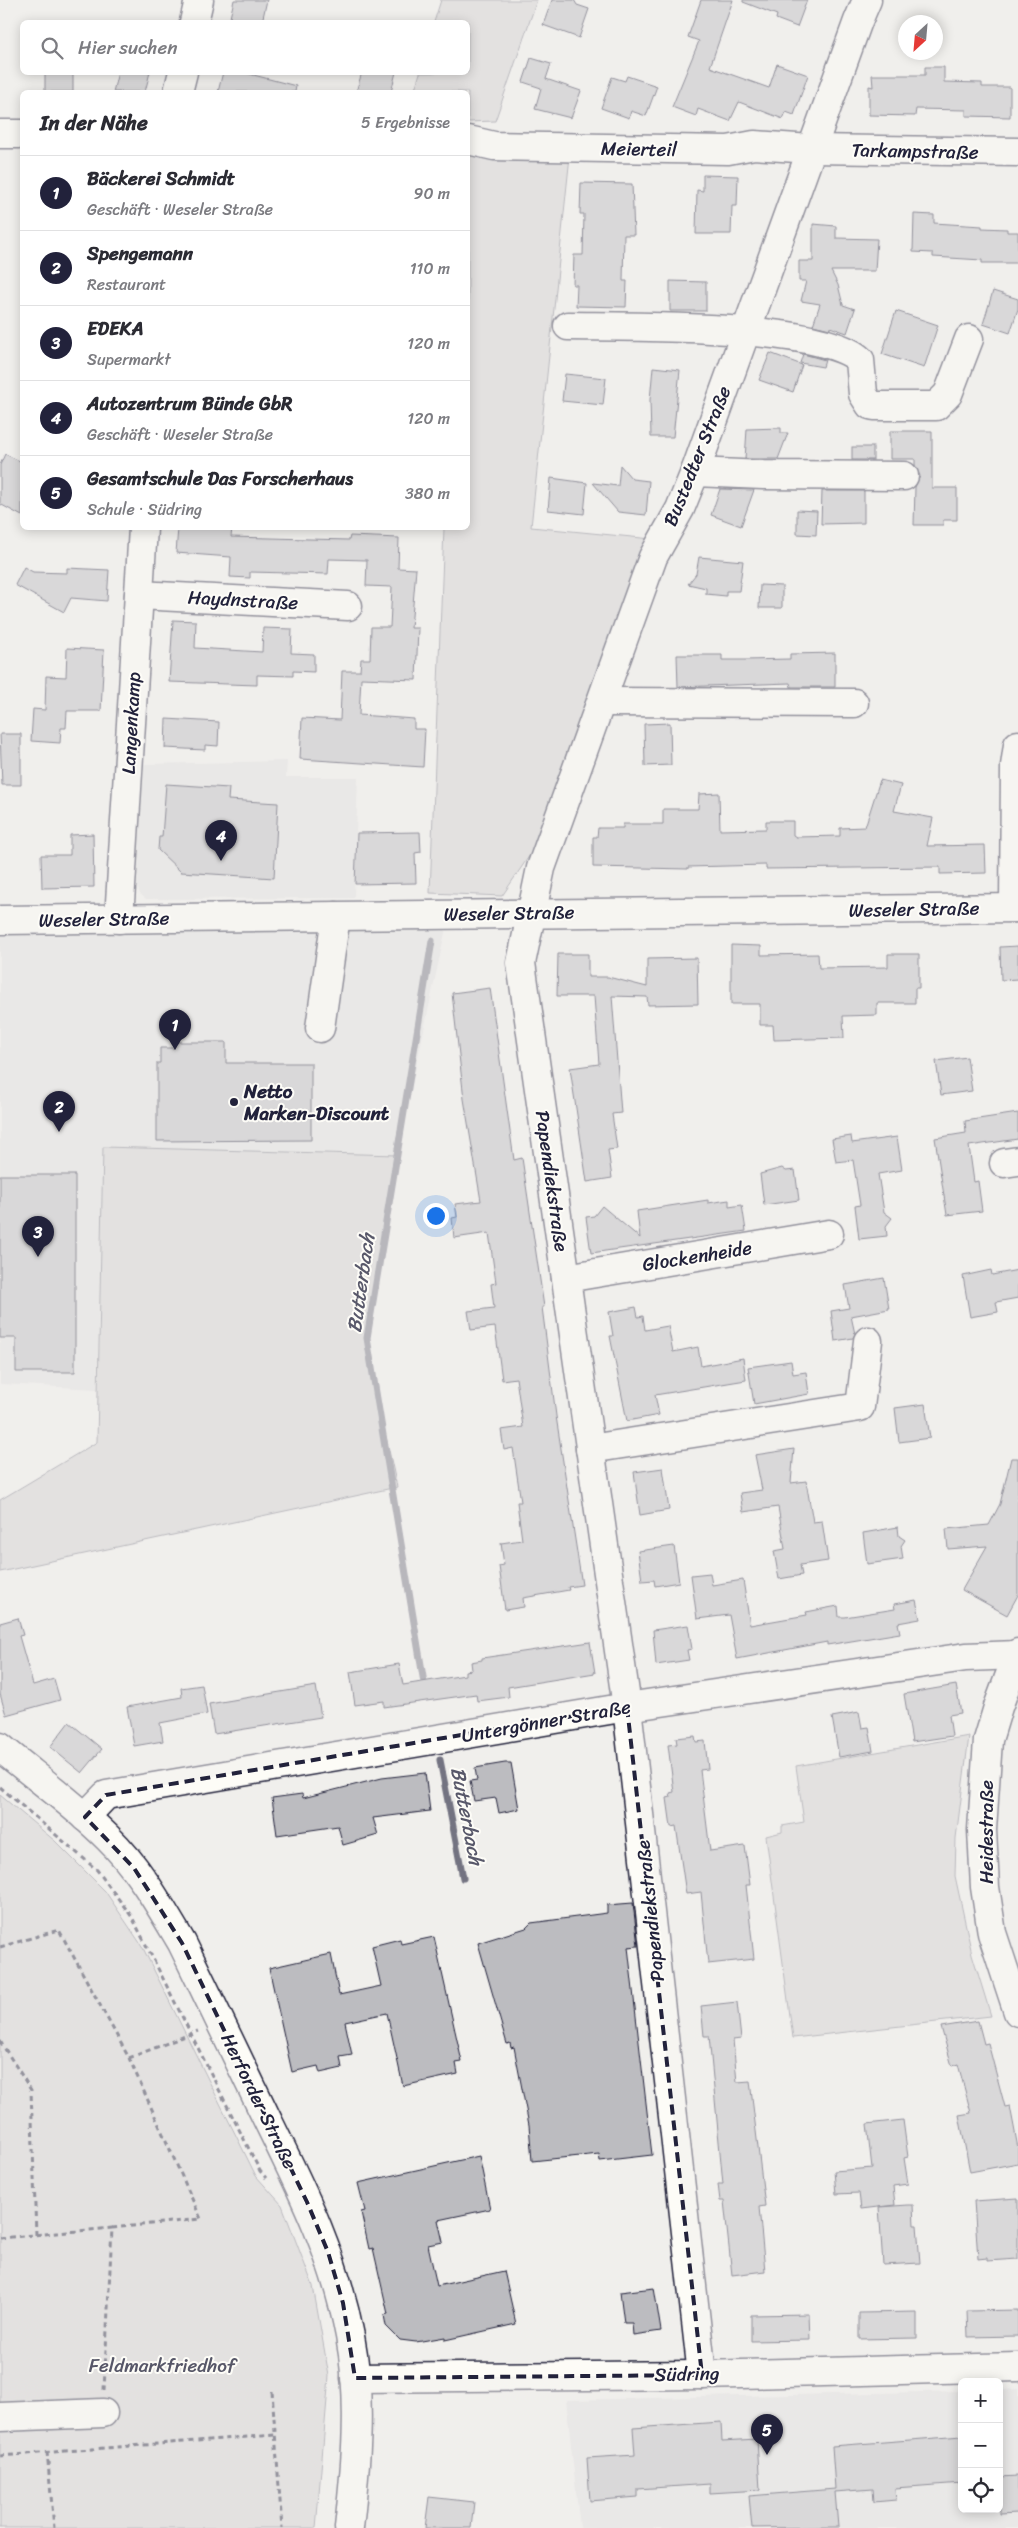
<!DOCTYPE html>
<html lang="de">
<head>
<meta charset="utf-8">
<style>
  body { margin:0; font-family:Sriracha,sans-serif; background:#f7f7f7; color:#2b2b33 }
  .controls { position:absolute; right:15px; bottom:15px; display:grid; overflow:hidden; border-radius:8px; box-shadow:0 2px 12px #0003 }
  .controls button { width:45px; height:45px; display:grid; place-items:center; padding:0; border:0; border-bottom:1px solid #e1e1e2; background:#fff; color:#2b2b33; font:25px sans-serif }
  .compass { position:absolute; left:898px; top:15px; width:45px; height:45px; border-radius:50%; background:#fff; box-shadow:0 2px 12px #0003; rotate:206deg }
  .you { position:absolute; left:435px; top:1215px; width:18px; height:18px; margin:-12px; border:4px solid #fff; border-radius:50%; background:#1a73e8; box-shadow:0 0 0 8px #1a73e833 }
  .badge { display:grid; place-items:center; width:32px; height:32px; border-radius:50%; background:#22223b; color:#fff; font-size:16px; font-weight:700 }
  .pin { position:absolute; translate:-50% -41px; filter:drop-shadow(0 1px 2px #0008) }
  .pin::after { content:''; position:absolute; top:26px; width:18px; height:15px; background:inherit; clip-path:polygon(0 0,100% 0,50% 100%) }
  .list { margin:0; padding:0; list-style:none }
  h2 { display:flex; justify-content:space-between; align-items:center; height:65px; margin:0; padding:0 20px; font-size:21px }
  h2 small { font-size:16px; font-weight:400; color:#7c7c81 }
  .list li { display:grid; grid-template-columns:32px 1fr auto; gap:15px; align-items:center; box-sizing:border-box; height:75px; padding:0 20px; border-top:1px solid #e1e1e2 }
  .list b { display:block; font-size:19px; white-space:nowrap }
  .list p { margin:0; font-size:16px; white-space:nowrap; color:#7c7c81 }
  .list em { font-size:16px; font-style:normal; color:#7c7c81 }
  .icon { flex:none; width:28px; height:28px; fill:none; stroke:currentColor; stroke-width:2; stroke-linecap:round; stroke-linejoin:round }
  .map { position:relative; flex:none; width:1018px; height:2528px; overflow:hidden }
  .search { position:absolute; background:#fff; box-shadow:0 2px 12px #0003; left:20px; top:20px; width:450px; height:55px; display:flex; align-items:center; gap:12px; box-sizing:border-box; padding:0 18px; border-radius:8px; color:#7c7c81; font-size:19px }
  .panel { position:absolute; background:#fff; box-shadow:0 2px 12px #0003; left:20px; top:90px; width:450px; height:440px; border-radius:8px }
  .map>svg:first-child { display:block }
  .built { fill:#e0e0df }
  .green { fill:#d2d1d1; stroke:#7a7a86 }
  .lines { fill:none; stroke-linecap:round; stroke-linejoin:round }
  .stream { stroke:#737381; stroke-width:7 }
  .building { fill:#bcbcc0; stroke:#22223b }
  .minor-casing { stroke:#22223b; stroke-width:31 }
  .major-casing { stroke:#22223b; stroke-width:31 }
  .path { stroke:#22223b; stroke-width:3; stroke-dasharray:5 4; stroke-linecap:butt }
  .minor { stroke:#fdfcf7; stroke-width:28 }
  .major { stroke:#fdfcf7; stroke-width:28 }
  .marked { fill:none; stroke:#22223b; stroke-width:4; stroke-dasharray:10 6; stroke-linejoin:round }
  .poi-dot { fill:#22223b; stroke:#fdfcf7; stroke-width:2 }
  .labels { text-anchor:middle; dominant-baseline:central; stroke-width:4; stroke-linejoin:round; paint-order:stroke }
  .street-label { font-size:19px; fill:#22223b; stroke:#fdfcf7 }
  .poi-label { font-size:19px; font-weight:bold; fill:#22223b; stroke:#fdfcf7; text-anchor:start }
  .park-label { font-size:19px; fill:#575768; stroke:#fdfcf7 }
  .water-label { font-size:20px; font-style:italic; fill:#58586a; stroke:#fdfcf7 }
</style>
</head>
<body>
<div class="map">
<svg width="1018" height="2528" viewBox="0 0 1018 2528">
  <rect width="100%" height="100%" fill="#f0efec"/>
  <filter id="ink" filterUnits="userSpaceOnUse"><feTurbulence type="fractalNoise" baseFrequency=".02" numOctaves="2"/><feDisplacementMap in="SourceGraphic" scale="10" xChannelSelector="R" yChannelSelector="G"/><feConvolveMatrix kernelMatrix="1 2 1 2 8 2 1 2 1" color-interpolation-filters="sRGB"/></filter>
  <g filter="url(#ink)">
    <g class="built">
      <polygon points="287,761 286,777 358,777 354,898 146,899 140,894 136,884 144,764"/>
      <polygon points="446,928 397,1155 103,1147 97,1389 0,1384 0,934"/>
      <polygon points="1018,2389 1018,2528 580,2528 566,2400 962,2391 962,2509 999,2509 999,2390"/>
    </g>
    <g class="green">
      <polygon points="441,0 537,0 495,121 468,122 468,92 414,92 420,73 468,72 468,22 434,22"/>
      <polygon points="468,153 570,156 531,527 652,539 540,840 502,896 430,893 444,528 468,528"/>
      <polygon points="103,1147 397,1155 365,1340 397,1487 0,1572 0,1500 97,1442"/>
      <polygon points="969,1736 956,1838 955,1876 972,1954 991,2016 793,2038 766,1836 782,1832 782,1826 804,1822 796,1766"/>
      <polygon points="0,1795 55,1841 105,1891 142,1946 256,2176 282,2205 313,2286 329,2376 316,2528 0,2528"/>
    </g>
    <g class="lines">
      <g class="stream">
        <polyline points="425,1689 367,1338 432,941"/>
        <polyline points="440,1760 463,1878"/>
      </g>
    </g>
    <g class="building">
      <polygon points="234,0 267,0 262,22 229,22"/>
      <polygon points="552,0 574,0 577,5 589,9 579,38 543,25"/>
      <polygon points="701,0 733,0 710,67 769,88 777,64 808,75 794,115 786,112 783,119 739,102 730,121 698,109 696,116 672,107 699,41 688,37"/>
      <polygon points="743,0 807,0 797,27 776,19 777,15 743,2"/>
      <polygon points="531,58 551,64 546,79 581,91 571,118 535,109 541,88 523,82"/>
      <polygon points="925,67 944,67 944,82 982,83 982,87 1010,87 1010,117 966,116 966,110 916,109 915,116 869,115 869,86 873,87 872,75 925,75"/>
      <rect x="45" y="72" width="28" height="20"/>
      <polygon points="118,72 150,72 145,92 113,92"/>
      <polygon points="223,72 242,72 296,86 295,92 218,92"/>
      <polygon points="362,72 396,72 391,92 356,92"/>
      <polygon points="627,76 657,86 646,116 631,111 629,118 601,108 612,77 625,81"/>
      <polygon points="703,175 738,176 737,206 732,206 731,234 696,234 697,190 703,191"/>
      <polygon points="581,183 632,184 634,235 624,235 623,281 627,281 626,307 576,306 577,285 573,285 574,255 583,255 584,214 580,214"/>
      <polygon points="914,214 934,215 934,223 982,226 982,228 1007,229 1007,232 1018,232 1018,263 982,263 982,260 933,257 933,253 913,252"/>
      <polygon points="813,224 836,226 836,238 877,239 875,271 831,271 838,285 843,305 855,309 847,333 830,327 830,329 813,325 820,304 801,301 806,281 799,281 799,261 813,261"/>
      <polygon points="670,281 706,282 706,311 670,311"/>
      <polygon points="993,291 1018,299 1018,309 1010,333 983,324"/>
      <polygon points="896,311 938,325 924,368 882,354"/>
      <polygon points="770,353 802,365 793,392 759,380"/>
      <polygon points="803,354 825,360 823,367 800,363"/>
      <polygon points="653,367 680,370 673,437 651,437 650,400"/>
      <polygon points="565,374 606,378 603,405 562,401"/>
      <polygon points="781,428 781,433 788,433 778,459 745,459 747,429"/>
      <polygon points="890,431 932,431 932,488 957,488 957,520 943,520 943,525 914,525 915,487 920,476 915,466 915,459 890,459"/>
      <rect x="852" y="447" width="21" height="13"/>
      <polygon points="5,454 22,462 22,516 0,504 0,465"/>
      <polygon points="620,465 632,479 649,481 646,515 618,512 593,483 618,486"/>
      <polygon points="551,478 587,483 584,514 548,510"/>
      <polygon points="720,489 754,490 741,526 711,515"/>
      <polygon points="822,491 864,491 864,523 821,524"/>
      <polygon points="797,510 817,511 816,535 797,534"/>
      <polygon points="178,528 232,528 231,537 349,540 350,536 399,538 398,568 416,569 411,628 418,628 416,680 361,678 359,715 414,719 414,729 425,729 423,767 300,759 302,718 340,720 342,671 360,671 361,659 370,659 371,627 390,627 392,587 366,586 367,560 329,559 328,574 250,572 250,578 230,577 231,557 176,553"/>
      <polygon points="699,557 743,561 739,591 726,591 726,596 706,594 706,588 688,584 696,574"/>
      <polygon points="24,567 33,572 67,573 67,568 109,570 107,601 71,598 64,612 15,585"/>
      <polygon points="760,585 782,586 782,608 759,608"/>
      <polygon points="173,620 196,621 195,648 262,652 263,628 292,629 291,653 314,654 314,672 293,671 293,676 257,675 257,685 169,682"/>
      <polygon points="67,648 104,650 101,711 67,711 66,728 61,728 60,743 31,741 33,709 45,710 46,676 66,677"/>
      <polygon points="835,653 835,687 791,687 790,683 678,687 677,655 722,655 722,660 745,660 790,659 790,654"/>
      <polygon points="166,719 219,722 218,746 205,745 205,750 165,748"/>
      <polygon points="670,723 671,765 645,766 644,724"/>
      <polygon points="0,734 21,734 21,785 2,785"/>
      <polygon points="880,780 901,785 894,811 933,818 927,846 985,845 986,873 940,874 940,867 766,869 766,865 688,867 688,869 593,867 593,837 597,837 598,828 623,828 623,824 663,824 663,809 698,809 699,794 719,793 720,830 766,829 766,821 793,821 793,835 796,837 840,836 840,828 865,827"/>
      <polygon points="166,784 229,788 228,800 278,803 274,878 181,872 158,850 159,837 162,837"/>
      <polygon points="420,832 421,852 415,853 416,883 355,884 357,833"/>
      <polygon points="93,834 94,887 42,888 41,855 70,855 70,835"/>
      <polygon points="731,945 761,946 761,955 818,954 819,968 888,967 888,954 919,954 919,988 915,988 915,1003 877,1003 877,1015 843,1016 844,1038 774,1040 773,1025 760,1025 760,1004 731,1004"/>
      <polygon points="1018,946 1018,979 1001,980 1000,947"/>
      <polygon points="558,954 588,954 588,977 608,977 647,987 647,959 697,958 698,1004 648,1005 647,997 612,996 621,1113 612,1114 617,1149 608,1150 612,1178 587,1182 570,1068 599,1064 594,996 557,996"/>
      <polygon points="490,988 514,1160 522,1158 544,1307 542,1307 556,1416 582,1585 568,1587 569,1590 523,1598 524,1607 505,1610 499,1566 504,1565 501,1543 522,1540 517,1502 521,1502 513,1448 504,1450 501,1430 523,1427 516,1378 502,1380 495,1327 471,1330 468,1311 494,1308 491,1284 496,1283 489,1233 454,1238 452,1218 457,1217 455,1204 481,1201 464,1099 452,993"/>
      <polygon points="173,1042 226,1042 226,1063 311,1063 311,1140 157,1141 157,1063 160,1063 160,1048 174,1048"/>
      <polygon points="967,1057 972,1091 941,1095 936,1061"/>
      <polygon points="1018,1113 1018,1139 969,1146 974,1182 978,1181 982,1211 947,1215 935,1138 966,1133 965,1121"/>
      <polygon points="851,1136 852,1143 897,1137 902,1170 878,1174 884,1212 892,1218 886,1226 887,1236 859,1239 855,1206 860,1205 853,1160 836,1162 832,1139"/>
      <polygon points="782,1168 786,1171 795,1170 799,1200 764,1205 760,1174"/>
      <polygon points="0,1175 75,1175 75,1372 16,1372 16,1338 0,1338"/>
      <polygon points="708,1200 708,1203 729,1200 729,1207 742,1205 746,1231 591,1253 586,1217 594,1216 602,1206 640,1238 637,1211"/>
      <polygon points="991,1270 992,1275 1018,1270 1018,1298 996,1302 998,1312 970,1317 963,1276"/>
      <polygon points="884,1278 889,1309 851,1316 855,1334 853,1338 835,1341 831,1311 849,1308 845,1285"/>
      <polygon points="636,1307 638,1317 643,1316 645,1330 668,1326 673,1352 698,1347 701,1366 743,1358 746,1380 655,1395 659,1415 627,1421 610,1336 613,1336 609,1312"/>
      <polygon points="791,1361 793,1374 806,1372 809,1394 754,1404 748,1367"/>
      <polygon points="925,1404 930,1438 899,1442 895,1408"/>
      <polygon points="794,1449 791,1483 806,1481 813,1522 822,1521 828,1561 800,1565 802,1575 779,1579 774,1551 785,1549 778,1507 743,1512 740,1493 762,1490 755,1455"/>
      <polygon points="1011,1458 1018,1458 1018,1595 1007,1615 962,1590 987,1546 948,1549 946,1529 989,1525 1000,1504"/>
      <polygon points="663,1468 669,1510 640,1515 634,1472"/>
      <polygon points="898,1527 899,1536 905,1540 901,1546 903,1559 867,1564 863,1533"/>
      <polygon points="674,1546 679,1582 655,1586 654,1580 642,1581 638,1551"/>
      <polygon points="710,1573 712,1585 743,1580 750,1625 807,1615 806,1612 838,1606 839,1617 845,1617 895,1609 894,1604 916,1600 920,1619 898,1623 900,1633 827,1645 827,1642 737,1659 729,1615 697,1619 691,1575"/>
      <polygon points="18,1618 23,1635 19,1636 33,1685 54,1679 60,1700 6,1715 0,1694 0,1623"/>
      <polygon points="688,1625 692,1649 687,1650 689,1660 656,1665 653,1630"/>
      <polygon points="590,1642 595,1673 508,1687 509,1697 477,1701 476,1694 384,1707 384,1701 355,1705 350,1672 399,1664 403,1685 465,1675 465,1671 472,1670 471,1662 482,1660 482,1658"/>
      <polygon points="202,1685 207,1714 160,1723 163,1741 134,1746 127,1707 182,1697 181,1688"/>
      <polygon points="956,1685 961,1713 949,1715 952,1736 912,1742 904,1694"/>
      <polygon points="316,1686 321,1717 214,1734 209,1704"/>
      <polygon points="859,1712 862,1728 869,1727 873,1751 839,1757 832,1717"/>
      <polygon points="69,1722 102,1749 82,1773 50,1747"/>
      <polygon points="695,1736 696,1742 705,1741 708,1769 700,1770 710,1851 745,1846 750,1885 746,1885 754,1959 708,1964 701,1892 686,1894 676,1826 671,1827 667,1798 671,1797 670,1793 674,1792 668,1745 677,1744 676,1738"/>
      <polygon points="505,1763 511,1763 519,1809 499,1813 496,1798 474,1801 470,1781 477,1780 475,1768"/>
      <polygon points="425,1773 430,1811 373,1818 378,1835 343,1845 338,1826 277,1835 272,1798 302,1794 303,1798 382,1778"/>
      <polygon points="633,1903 638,1946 628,1947 652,2155 600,2161 599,2154 532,2161 529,2125 514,2047 511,2048 510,2043 507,2044 478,1943 526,1928 531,1923 607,1913 607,1905"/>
      <polygon points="434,1937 462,2062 456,2063 458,2074 403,2086 387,2013 345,2022 352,2055 340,2057 342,2068 320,2073 318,2066 292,2072 269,1968 331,1954 339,1995 381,1986 372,1946 400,1939 401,1944"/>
      <polygon points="737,2002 741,2039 733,2040 737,2082 750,2081 765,2206 759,2207 765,2271 732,2275 724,2201 720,2201 718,2184 723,2184 709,2036 704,2036 701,2006"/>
      <polygon points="978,2021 984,2044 988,2043 1005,2107 1010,2106 1018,2148 1018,2163 970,2172 959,2115 971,2113 958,2064 952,2066 941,2027"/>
      <polygon points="903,2120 908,2157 904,2158 908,2184 893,2186 895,2205 861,2209 859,2193 836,2194 834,2171 872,2168 867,2124"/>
      <polygon points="479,2156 490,2209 438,2220 443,2242 428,2245 437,2286 504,2271 516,2324 445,2340 445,2337 416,2342 400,2340 386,2326 384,2315 388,2314 373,2248 369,2249 361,2212 365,2211 358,2183"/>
      <polygon points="1018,2198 1018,2259 987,2261 987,2258 978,2259 974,2201"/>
      <polygon points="908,2205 913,2205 914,2225 917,2225 920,2263 883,2265 879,2207"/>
      <polygon points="654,2288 661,2331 633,2335 632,2323 624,2323 620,2292"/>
      <polygon points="1018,2310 1018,2336 968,2337 967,2311"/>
      <polygon points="917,2312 917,2338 859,2339 859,2313"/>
      <polygon points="809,2314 810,2340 751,2341 751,2315"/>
      <polygon points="721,2422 722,2441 757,2439 760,2490 710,2493 710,2484 638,2489 638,2497 590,2501 587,2458 635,2455 633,2428"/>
      <polygon points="962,2436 962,2483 895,2488 896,2500 874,2502 873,2489 835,2492 838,2527 752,2528 749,2496 835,2489 832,2446"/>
      <polygon points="1018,2476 1018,2513 999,2514 999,2477"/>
      <polygon points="429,2497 474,2502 471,2528 425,2528"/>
    </g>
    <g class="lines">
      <g class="minor-casing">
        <g id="minor">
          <polyline points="194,22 199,0"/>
          <polyline points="178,92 183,72"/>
          <polyline points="0,134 22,134"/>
          <polyline points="468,140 494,146 728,150 754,145 811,149 1018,152"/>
          <path d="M568 326C625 327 823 323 860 360L863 394 870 405 874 406H936L948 394 969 339"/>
          <polyline points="695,472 763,475 904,476"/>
          <polyline points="139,595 348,606"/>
          <polyline points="602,702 854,703"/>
          <polyline points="1014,908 1015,766 1018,745"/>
          <polyline points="119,919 143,528"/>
          <polyline points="0,920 1018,908"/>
          <polyline points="320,1028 336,916"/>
          <polyline points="1004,1163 1018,1161"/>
          <polyline points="566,1278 829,1234"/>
          <polyline points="590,1449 860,1407 868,1341"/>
          <polyline points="1018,1653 998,1707 988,1740 982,1830 985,1887 992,1933 1018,2012"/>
          <polyline points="85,1817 106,1795 627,1707 966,1657 1018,1655"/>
          <polyline points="702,2375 627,1707 521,963 541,868 653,557 680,509 695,472 858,21 867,0"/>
          <polyline points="355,2378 702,2375 1018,2367"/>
          <polyline points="0,2417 103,2413"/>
        </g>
      </g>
      <g class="major-casing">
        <path id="major" d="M0 1747C36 1777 75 1805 108 1838 139 1868 160 1906 182 1943 211 2002 239 2061 268 2121 303 2192 335 2256 350 2336 362 2399 356 2464 349 2528"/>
      </g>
      <g class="path">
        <polyline points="0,1787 97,1870 132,1917 260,2171 266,2178"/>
        <polyline points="0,1947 59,1930 129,2058 201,2219 112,2228"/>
        <polyline points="0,2041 31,2090 36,2235"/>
        <polyline points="129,2058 198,2031"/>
        <polyline points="0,2238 112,2228 104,2390"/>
        <polyline points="272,2391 282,2528"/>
        <polyline points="47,2452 54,2528"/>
        <polyline points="0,2456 275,2435"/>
      </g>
      <use href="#minor" class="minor"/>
      <use href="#major" class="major"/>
    </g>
  </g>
  <path d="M0 0H1018V2528H0ZM627 1707 702 2375 355 2378 343 2303 328 2252 307 2202 182 1943 134 1868 85 1817 106 1795Z" fill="#f0efec" fill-opacity=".55" fill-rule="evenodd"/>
  <path class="marked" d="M627 1707 702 2375 355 2378 343 2303 328 2252 307 2202 182 1943 134 1868 85 1817 106 1795Z"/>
  <circle class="poi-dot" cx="234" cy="1102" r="5"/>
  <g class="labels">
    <g class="street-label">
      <text transform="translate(639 149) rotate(1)">Meierteil</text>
      <text transform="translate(915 151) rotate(1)">Tarkampstraße</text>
      <text transform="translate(697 456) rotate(-68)">Bustedter Straße</text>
      <text transform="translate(243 600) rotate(3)">Haydnstraße</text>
      <text transform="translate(131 723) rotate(-87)">Langenkamp</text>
      <text transform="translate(914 909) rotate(-1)">Weseler Straße</text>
      <text transform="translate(509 913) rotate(-1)">Weseler Straße</text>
      <text transform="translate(104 919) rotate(-1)">Weseler Straße</text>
      <text transform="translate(552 1181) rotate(82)">Papendiekstraße</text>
      <text transform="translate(697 1256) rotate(-9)">Glockenheide</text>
      <text transform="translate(546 1721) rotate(-10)">Untergönner Straße</text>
      <text transform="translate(986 1832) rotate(-90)">Heidestraße</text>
      <text transform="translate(650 1911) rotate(-96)">Papendiekstraße</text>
      <text transform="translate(259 2101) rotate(64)">Herforder Straße</text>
      <text transform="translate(687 2374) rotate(-1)">Südring</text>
    </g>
    <g class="poi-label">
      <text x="244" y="1091">Netto<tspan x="244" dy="22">Marken-Discount</tspan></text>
    </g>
    <g class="park-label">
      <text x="162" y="2365">Feldmarkfriedhof</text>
    </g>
    <g class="water-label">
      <text transform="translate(361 1283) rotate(-82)">Butterbach</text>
      <text transform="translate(467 1816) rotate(79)">Butterbach</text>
    </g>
  </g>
</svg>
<div class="controls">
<button>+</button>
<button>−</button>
<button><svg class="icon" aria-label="locate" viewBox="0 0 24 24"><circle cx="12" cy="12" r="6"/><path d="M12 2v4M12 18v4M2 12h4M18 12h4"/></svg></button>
</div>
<svg class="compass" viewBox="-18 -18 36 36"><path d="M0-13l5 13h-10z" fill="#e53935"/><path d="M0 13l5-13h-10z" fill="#7c7c81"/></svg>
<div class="you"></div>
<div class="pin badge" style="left:175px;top:1050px">1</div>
<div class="pin badge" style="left:59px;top:1132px">2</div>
<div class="pin badge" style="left:38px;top:1257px">3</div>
<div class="pin badge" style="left:221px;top:861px">4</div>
<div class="pin badge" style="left:767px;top:2455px">5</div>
<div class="search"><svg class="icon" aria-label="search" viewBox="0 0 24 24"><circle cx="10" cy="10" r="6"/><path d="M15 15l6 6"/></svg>Hier suchen</div>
<section class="panel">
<h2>In der Nähe<small>5 Ergebnisse</small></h2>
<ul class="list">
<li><span class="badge">1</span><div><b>Bäckerei Schmidt</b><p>Geschäft · Weseler Straße</p></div><em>90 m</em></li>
<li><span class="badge">2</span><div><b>Spengemann</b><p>Restaurant</p></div><em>110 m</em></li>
<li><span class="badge">3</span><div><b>EDEKA</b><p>Supermarkt</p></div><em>120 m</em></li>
<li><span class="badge">4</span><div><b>Autozentrum Bünde GbR</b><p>Geschäft · Weseler Straße</p></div><em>120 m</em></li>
<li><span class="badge">5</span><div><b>Gesamtschule Das Forscherhaus</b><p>Schule · Südring</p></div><em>380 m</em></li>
</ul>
</section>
</div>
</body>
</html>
